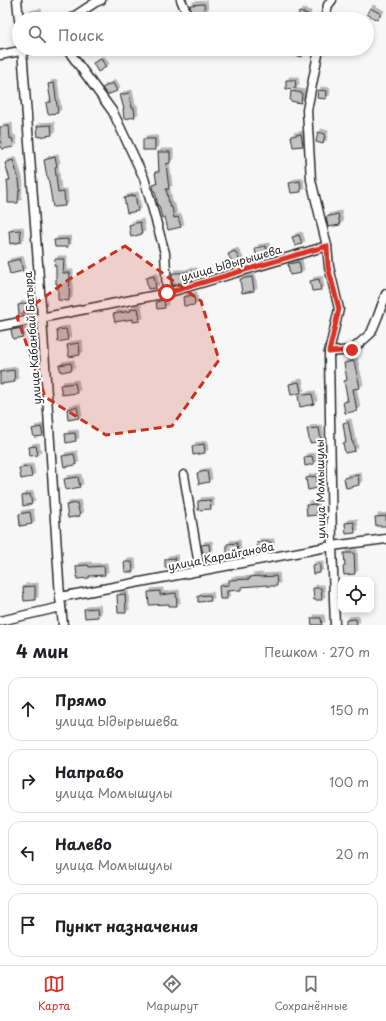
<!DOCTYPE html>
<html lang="ru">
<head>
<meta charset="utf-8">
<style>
  body { margin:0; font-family:"Playpen Sans",sans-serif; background:#f6f6f6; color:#202124 }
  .controls { position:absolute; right:12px; bottom:12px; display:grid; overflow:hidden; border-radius:8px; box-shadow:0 2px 6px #0003 }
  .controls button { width:36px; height:36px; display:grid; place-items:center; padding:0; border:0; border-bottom:1px solid #e0e0e0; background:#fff; color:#202124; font:20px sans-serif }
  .stop { position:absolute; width:12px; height:12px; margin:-9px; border:3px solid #d93025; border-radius:50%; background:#fff }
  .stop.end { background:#d93025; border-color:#fff; box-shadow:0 1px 4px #0008 }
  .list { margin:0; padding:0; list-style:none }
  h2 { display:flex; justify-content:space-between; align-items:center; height:52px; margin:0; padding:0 16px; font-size:17px }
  h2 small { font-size:13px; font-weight:400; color:#757577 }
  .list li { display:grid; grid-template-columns:26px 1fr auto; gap:12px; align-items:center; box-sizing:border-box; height:64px; margin:0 8px 8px; padding:0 8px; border:1px solid #e0e0e0; border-radius:12px }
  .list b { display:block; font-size:15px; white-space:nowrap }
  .list p { margin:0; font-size:13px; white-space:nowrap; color:#757577 }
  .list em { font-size:13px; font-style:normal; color:#757577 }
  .icon { flex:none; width:22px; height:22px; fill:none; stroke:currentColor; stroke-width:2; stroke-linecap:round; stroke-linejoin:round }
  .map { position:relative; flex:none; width:386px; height:625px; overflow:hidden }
  .search { position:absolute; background:#fff; box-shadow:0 2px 6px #0003; left:12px; right:12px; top:12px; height:44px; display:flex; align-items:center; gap:10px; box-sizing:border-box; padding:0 14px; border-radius:22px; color:#757577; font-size:15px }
  .sheet { height:340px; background:#fff }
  nav { display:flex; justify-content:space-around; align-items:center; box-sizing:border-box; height:56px; border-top:1px solid #e0e0e0; background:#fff; font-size:11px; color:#757577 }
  nav a { display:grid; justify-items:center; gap:2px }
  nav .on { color:#d93025 }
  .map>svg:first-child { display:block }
  .building { fill:#c4c4c4; stroke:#2b2b2b; filter:url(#shadow) }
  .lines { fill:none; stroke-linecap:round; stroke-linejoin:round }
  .street-casing { stroke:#2b2b2b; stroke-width:11 }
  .street { stroke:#fff; stroke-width:8 }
  .route { stroke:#d93025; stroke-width:5 }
  .marked { fill:#c8321e; fill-opacity:0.2; stroke:#c8321e; stroke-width:3; stroke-dasharray:8 5; stroke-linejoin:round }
  .labels { text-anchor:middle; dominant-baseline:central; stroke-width:4; stroke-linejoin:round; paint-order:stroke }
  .street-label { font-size:11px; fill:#2b2b2b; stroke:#fff }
</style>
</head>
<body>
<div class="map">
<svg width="386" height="625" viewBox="0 0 386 625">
  <defs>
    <filter id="shadow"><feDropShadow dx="3" dy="-3" stdDeviation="0" flood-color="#0004"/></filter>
  </defs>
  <rect width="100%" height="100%" fill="#f7f7f7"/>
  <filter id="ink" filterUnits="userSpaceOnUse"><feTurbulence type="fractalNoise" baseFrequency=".025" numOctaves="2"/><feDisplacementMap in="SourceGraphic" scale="8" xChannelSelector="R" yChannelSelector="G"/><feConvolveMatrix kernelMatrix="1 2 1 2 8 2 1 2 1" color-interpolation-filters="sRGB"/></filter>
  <g filter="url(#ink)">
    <g class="building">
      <polygon points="204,4 205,14 191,16 190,5"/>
      <polygon points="370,8 381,14 377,20 367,14"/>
      <polygon points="38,12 39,19 27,19 26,14"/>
      <polygon points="299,12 308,14 307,19 298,19"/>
      <polygon points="293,49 304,49 302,57 292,55"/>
      <polygon points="101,59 106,67 98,72 93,63"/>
      <polygon points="286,80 295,80 296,88 286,89"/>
      <polygon points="54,83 58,113 48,114 46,103 51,102 48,84"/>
      <polygon points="113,83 117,91 107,95 102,88"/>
      <polygon points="318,90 327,91 326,99 317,98"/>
      <polygon points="291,91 302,93 301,103 290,101"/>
      <polygon points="129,93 132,108 134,108 135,117 124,119 123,109 124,109 120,95"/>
      <polygon points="51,125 52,135 38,137 37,126"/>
      <polygon points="9,126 10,139 12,138 14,147 2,149 0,139 0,127"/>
      <polygon points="318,132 325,134 323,144 316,142"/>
      <polygon points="301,134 303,146 293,147 291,136"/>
      <rect x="143" y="139" width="12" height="11"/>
      <polygon points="158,152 170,152 170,163 166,164 169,189 166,189 170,207 172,207 174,218 178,217 181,227 168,230 165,217 162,218 159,206 158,206 155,191 154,191 153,185 157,184 155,172 159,172"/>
      <polygon points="55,157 57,166 55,167 58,193 64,192 65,206 53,207 48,177 47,177 44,160"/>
      <polygon points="13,160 19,180 20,190 19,190 18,203 8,203 8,191 7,180 10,180 5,163"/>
      <polygon points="300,181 301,192 291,193 289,183"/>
      <polygon points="135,195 138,211 127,213 124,198"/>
      <polygon points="338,214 340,225 328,227 326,217"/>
      <polygon points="140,222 142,234 131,237 129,225"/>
      <polygon points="20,230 21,242 10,244 9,231"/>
      <polygon points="299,235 302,244 295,246 292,237"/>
      <polygon points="68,239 68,247 55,247 54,240"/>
      <polygon points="266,246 268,258 257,260 255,248"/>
      <polygon points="235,251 241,263 234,266 228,254"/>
      <polygon points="20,259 23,271 10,274 7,262"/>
      <polygon points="55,259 64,259 63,273 70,273 69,301 58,300 58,284 56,284 56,266 54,266"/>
      <polygon points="299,262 301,273 290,275 288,264"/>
      <polygon points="194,271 195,279 175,285 172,285 172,273 184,273 184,272"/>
      <polygon points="154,276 156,288 148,289 146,278"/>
      <polygon points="252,277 254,291 242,293 240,279"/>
      <polygon points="319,279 321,290 312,291 310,281"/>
      <polygon points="194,295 195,305 184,306 183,297"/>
      <polygon points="164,300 165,308 157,309 156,302"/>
      <polygon points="28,303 30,312 19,314 18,305"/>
      <polygon points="138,308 140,321 133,322 133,319 115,322 113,314 131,311 131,309"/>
      <polygon points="22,328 23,337 13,339 11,330"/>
      <polygon points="66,329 68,340 58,342 57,330"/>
      <polygon points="79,343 80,355 69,357 67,345"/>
      <polygon points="354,361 360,388 353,389 357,411 345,413 343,402 348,401 344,381 347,380 344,363"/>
      <polygon points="71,363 72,370 61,372 59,365"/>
      <polygon points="14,370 15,382 0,384 0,372"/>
      <polygon points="299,382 301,393 291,395 289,384"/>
      <polygon points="75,383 77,393 62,395 60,385"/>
      <polygon points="312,394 314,404 300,407 298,396"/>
      <polygon points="77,407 79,418 68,420 67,409"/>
      <polygon points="348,422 352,442 353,442 355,451 345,453 343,443 346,443 343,423"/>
      <polygon points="41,427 43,436 34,437 32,429"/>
      <polygon points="319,428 321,441 310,443 307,429"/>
      <polygon points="75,433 76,441 66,443 65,434"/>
      <polygon points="204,444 205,453 193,455 192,446"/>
      <polygon points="36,446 38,455 30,456 29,447"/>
      <polygon points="74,454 76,465 64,467 62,456"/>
      <polygon points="312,456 314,464 305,466 304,457"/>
      <polygon points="30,467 32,477 21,479 19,468"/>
      <polygon points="207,471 209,482 199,484 197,473"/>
      <polygon points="358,475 359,485 346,488 344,478"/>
      <polygon points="316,476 318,488 308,490 306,478"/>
      <polygon points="78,477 80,487 66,490 64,479"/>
      <polygon points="30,494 32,504 23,506 22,496"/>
      <polygon points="210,500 211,509 198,510 198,501"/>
      <polygon points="77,503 80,516 68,518 66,505"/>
      <polygon points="316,504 317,515 307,516 306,505"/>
      <polygon points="30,512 32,524 20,526 19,514"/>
      <polygon points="386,516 386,526 376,526 375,517"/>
      <polygon points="354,522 355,533 346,534 345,523"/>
      <polygon points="257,542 271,542 271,550 258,551"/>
      <polygon points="237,543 238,554 227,555 227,544"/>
      <polygon points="209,544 210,553 203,553 201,545"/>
      <polygon points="344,553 354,553 355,574 344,575 343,567 345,566"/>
      <polygon points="175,558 176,567 165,568 165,559"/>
      <polygon points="124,562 132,562 133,572 125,572"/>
      <polygon points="320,564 320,573 313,574 312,565"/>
      <polygon points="88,565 89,567 104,566 105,575 89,576 89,578 77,579 76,566"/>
      <polygon points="259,576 259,577 276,576 277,586 267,586 267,585 241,587 241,590 227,591 227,599 220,599 219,586 229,585 229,580 250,579 250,577"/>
      <polygon points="35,586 35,600 24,601 23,587"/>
      <polygon points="313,588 321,588 322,600 314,600"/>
      <polygon points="160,591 160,595 176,593 177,606 169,606 169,604 149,605 148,592"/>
      <polygon points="125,594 126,613 118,613 117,595"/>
      <polygon points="210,595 211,601 198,602 198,596"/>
      <polygon points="97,608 98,617 85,618 84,609"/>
      <polygon points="311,618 321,618 322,625 312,625"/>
      <polygon points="356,619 357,625 346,625 346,620"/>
    </g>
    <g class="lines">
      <g class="street-casing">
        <g id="street">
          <polyline points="17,0 19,20"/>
          <polyline points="181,0 185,9"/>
          <polyline points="70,19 96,2 101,0"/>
          <polyline points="325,19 328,5 332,0"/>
          <polyline points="22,49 42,318 60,597 63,625"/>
          <polyline points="64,49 70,53 113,112 144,178 165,253 167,293"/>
          <polyline points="319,49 307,110 311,180 327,246 329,267 339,309 329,352 332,546 335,625"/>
          <polyline points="0,55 30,49"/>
          <polyline points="0,326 167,293 327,246"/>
          <polyline points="329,352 352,350 371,333 378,316 386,294"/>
          <polyline points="184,475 200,571"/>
          <polyline points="60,597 332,546 386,539"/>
          <polyline points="0,621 61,607"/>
        </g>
      </g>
      <use href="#street" class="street"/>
    </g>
  </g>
  <g class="lines" filter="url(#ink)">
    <polyline class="route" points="167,293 327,246 328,267 339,309 329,352 352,350"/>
  </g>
  <path class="marked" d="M125 246 201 301 219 360 172 426 106 435 45 397 17 317 68 280Z"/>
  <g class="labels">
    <g class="street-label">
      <text transform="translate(231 263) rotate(-16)">улица Ыдырышева</text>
      <text transform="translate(32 338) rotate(-94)">улица Кабанбай Батыра</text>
      <text transform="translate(320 489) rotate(-91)">улица Момышулы</text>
      <text transform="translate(221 556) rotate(-11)">улица Карайганова</text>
    </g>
  </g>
</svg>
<div class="controls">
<button><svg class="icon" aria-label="locate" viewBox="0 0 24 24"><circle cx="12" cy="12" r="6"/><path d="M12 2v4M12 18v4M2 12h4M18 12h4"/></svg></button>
</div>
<div class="stop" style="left:167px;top:293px"></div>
<div class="stop end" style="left:352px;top:350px"></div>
<div class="search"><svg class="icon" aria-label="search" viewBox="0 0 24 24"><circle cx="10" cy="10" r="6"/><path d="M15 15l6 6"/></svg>Поиск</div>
</div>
<section class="sheet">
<h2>4 мин<small>Пешком · 270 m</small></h2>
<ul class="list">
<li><svg class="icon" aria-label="ahead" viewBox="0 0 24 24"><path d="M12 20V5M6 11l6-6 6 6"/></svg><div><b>Прямо</b><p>улица Ыдырышева</p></div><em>150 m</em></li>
<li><svg class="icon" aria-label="right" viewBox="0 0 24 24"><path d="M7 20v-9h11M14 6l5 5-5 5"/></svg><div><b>Направо</b><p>улица Момышулы</p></div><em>100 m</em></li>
<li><svg class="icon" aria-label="left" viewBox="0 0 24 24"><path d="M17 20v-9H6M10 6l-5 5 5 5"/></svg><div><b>Налево</b><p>улица Момышулы</p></div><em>20 m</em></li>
<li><svg class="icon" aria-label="arrive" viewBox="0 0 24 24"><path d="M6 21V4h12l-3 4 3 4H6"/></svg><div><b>Пункт назначения</b></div></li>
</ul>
</section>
<nav>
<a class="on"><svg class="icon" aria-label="map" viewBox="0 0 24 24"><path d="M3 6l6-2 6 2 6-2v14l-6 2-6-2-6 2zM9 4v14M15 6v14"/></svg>Карта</a>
<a><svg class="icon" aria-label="directions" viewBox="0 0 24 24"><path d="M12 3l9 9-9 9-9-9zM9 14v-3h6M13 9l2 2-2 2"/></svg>Маршрут</a>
<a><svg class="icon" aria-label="saved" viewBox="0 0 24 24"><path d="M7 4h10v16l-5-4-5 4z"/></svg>Сохранённые</a>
</nav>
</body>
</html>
